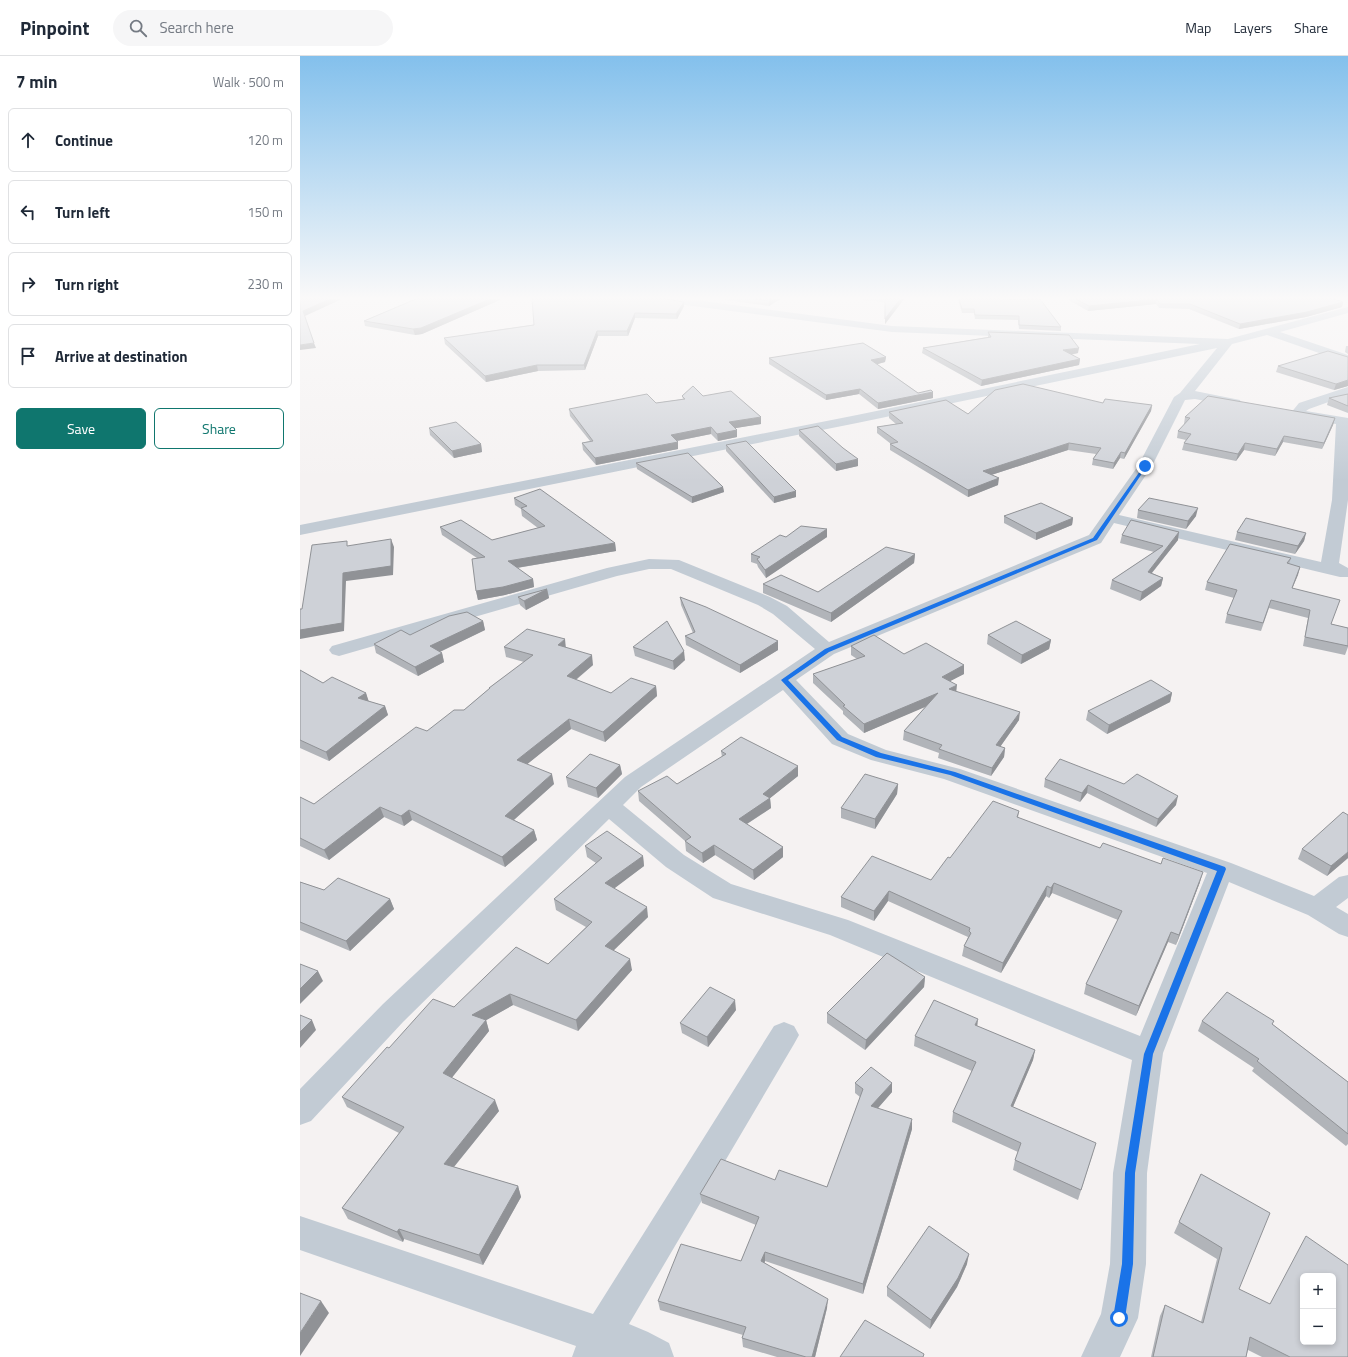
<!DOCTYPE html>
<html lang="en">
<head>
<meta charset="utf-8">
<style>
  body { margin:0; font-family:"Titillium Web",sans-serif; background:#f6f6f7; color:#1f2937 }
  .controls { position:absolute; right:12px; bottom:12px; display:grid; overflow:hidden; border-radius:6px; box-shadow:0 2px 6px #0003 }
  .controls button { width:36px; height:36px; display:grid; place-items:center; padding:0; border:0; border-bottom:1px solid #e0e1e3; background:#fff; color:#1f2937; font:20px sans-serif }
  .stop { position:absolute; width:12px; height:12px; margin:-9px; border:3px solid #1a73e8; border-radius:50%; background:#fff }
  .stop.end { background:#1a73e8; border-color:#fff; box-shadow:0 1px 4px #0008 }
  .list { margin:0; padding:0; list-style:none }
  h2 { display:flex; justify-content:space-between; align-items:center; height:52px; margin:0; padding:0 16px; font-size:17px }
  h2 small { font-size:13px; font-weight:400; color:#747a83 }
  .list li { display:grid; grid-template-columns:26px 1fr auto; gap:12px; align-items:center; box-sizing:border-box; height:64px; margin:0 8px 8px; padding:0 8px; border:1px solid #e0e1e3; border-radius:6px }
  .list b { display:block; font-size:15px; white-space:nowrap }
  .list em { font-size:13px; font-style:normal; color:#747a83 }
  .actions { display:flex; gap:8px; padding:12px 16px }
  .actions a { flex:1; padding:9px 0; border:1px solid #0f766e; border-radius:6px; text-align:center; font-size:14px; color:#0f766e }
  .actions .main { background:#0f766e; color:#fff }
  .icon { flex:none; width:22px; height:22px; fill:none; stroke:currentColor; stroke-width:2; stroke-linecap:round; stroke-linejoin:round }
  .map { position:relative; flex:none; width:1048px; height:1301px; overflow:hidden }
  header { display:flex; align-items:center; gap:24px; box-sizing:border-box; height:56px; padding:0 20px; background:#fff; border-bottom:1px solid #e0e1e3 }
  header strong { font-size:19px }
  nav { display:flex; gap:22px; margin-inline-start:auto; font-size:14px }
  .search { width:280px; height:36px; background:#f6f6f7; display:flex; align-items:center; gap:10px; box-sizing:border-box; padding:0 14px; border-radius:22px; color:#747a83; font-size:15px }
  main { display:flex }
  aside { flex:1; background:#fff }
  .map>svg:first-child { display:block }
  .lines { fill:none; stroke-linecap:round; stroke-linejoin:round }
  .street { fill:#c2cbd4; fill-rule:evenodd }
  .wall { fill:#b1b4b9 }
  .shaded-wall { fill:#909296 }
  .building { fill:#ced1d7; stroke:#909296; fill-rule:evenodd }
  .route { fill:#1a73e8 }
</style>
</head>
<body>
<header>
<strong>Pinpoint</strong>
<div class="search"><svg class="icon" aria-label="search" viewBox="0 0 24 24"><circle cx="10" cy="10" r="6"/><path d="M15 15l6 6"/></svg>Search here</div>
<nav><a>Map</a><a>Layers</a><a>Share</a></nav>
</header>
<main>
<aside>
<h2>7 min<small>Walk · 500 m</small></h2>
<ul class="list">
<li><svg class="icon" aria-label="ahead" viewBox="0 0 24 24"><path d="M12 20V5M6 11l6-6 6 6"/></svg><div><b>Continue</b></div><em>120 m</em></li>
<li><svg class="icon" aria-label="left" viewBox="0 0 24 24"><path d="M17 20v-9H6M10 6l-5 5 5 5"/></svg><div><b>Turn left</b></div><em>150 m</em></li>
<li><svg class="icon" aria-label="right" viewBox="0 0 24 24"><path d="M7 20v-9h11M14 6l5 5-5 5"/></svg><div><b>Turn right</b></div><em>230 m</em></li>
<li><svg class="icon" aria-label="arrive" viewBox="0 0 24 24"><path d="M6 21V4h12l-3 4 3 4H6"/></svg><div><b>Arrive at destination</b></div></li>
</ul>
<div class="actions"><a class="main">Save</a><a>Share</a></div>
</aside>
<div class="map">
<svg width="1048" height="1301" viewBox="0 0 1048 1301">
  <rect width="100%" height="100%" fill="#f5f2f2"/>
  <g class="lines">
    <g class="street">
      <path d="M357 243H388L592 270 928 283 1048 251V257L980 276 1048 299V307L967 279 932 288 895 335 940 344 941 347 935 351 895 343 885 344 852 410 819 459 1021 506 1032 444 1036 368 997 362 992 361 990 358 999 347 1048 331V339L1009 353 1006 355 1048 362V444L1039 507 1048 512V521H1040L814 467 801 487 534 598 496 624 548 678 586 694 660 713 931 807 1014 840 1039 821 1048 819V842L1036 851 1048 858V881L1039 878 1008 859 929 826 863 997 847 1117 846 1208 838 1262 820 1301H781L801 1258 810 1208 813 1117 832 1004 530 879 413 842 366 811 309 763 103 966 11 1065 0 1069V1033L83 948 325 721 515 593 473 558 458 549 371 513H349L317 520 39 600 32 598 29 594 32 590 307 512 349 503 379 504 470 541 487 550 529 586 789 479 838 410 874 341 880 337 917 292 557 367 0 479V469L557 359 900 288 592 276 362 246ZM483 634 532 688 571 704 644 723 907 817 840 980 548 864 431 828 384 799 323 749 341 731Z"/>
      <polygon points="484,966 494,970 499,979 494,988 329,1268 348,1276 369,1287 374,1301 272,1301 276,1290 0,1194 0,1160 293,1258 474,970"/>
    </g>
  </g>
  <g class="wall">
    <polygon points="115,243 202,243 122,278 115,279 65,270 64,265"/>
    <polygon points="420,243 480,243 469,250"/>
    <polygon points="555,243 604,243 585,268 585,246"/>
    <polygon points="658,243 700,243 700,244 761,271 761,275 719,273 718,264 675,263 674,257 662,257"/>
    <polygon points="767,243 1034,243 1043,246 1042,251 1006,261 939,273 889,253 859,252 856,248 788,255"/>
    <polygon points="384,246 384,250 377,263 335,262 328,280 298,280 285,314 238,315 186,326 145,288 144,282"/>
    <polygon points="688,276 778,297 771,299 780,303 779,309 681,330 622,297 623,292 688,281"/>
    <polygon points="1046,290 1048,290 1048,298 1045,296"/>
    <polygon points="586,301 585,306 577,308 618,337 633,336 633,342 578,353 559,338 526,344 469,308 469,302"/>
    <polygon points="1048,301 1048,330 1034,334 976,316 978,310"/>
    <polygon points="1048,338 1048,357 1027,349 1029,342"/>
    <polygon points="382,340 403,340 461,368 435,372 437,374 437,381 418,385 411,378 377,385 378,386 378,393 296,409 283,394 282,387 290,385 270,360 269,353 356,347 383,343"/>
    <polygon points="803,347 852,349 851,355 824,403 820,402 813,413 792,409 793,403 796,398 768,394 691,419 698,429 668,441 590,394 590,388 591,388 577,377 577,371 596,368 589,362 589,356 668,358"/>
    <polygon points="885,361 1035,362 1033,369 1022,393 983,386 975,400 944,394 936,405 882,394 884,387 886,384 877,382 878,375 885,368 884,368"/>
    <polygon points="129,372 181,388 182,396 154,402 130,379"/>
    <polygon points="499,374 558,410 536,415 499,380"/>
    <polygon points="426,389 496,441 474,447 426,395"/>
    <polygon points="336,407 423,431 424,436 392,447 337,413"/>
    <polygon points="214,442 315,487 316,495 217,512 233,523 234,531 205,539 178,544 176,535 177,502 142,479 140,471 192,484 238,472 222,460 221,453 215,449"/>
    <polygon points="838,454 896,460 886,473 837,462"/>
    <polygon points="704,460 773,462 772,469 736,484 704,467"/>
    <polygon points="527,473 527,481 466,522 458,511 457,508 451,506 451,498 486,481"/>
    <polygon points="937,476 1006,477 1004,485 995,498 935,484"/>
    <polygon points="822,479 878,484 852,517 863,522 861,530 840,545 810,533 812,524 854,496 820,487"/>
    <polygon points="615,498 614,507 531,566 463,537 463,528 518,536"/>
    <polygon points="991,502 989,508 1000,511 992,532 1031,568 1048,572 1048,591 1045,599 1003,590 1008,562 969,552 961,575 925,567 927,558 934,542 905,534 907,526"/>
    <polygon points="247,533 249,542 226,554 220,549 218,541"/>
    <polygon points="380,541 478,585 478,594 440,617 386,589 385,580 393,577 381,549"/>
    <polygon points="183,565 185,574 140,596 142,597 144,606 118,620 76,597 74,588 110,579"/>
    <polygon points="688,579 751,584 749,593 721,608 687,588"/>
    <polygon points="551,590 604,598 664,609 664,618 649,625 656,635 719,664 700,691 705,692 704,701 691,720 638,702 639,697 603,684 604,675 626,650 564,677 543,658 543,655 513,627 513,618 557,603 551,599"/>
    <polygon points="204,591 266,592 293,609 276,624 311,637 356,630 357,640 305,686 271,673 227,708 254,728 214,764 234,774 237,784 205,811 112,764 104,770 84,761 29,804 0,790 0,741 14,748 127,675 164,654 189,633 189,632 224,606 206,601"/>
    <polygon points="333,591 385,604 374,614 335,600"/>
    <polygon points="0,614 23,627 66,637 68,645 85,650 88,659 29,705 0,692"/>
    <polygon points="872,637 870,646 807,678 786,664 788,655"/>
    <polygon points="421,695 498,720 470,742 471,752 447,768 483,791 483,801 454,824 415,799 403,807 386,795 385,785 339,745 338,735 377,728 422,701"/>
    <polygon points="320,709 322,718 298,742 268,731 266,721"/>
    <polygon points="745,723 824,728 876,749 856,771 787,737 780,746 744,731"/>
    <polygon points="598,728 597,738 575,773 541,762 541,752"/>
    <polygon points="719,755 718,762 800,792 900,826 876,889 868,886 836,960 784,938 786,928 818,864 752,837 749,842 746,840 701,917 662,900 664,890 668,881 588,845 574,865 541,851 541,841 631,824 650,802"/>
    <polygon points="285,790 343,800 344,810 314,832 348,861 313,894 332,914 278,975 213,949 186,964 189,975 151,1022 199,1055 154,1111 218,1130 221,1141 183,1209 104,1183 103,1186 48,1163 42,1152 99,1077 47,1051 42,1041 89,992 154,951 248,908 286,871 256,854 254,843 296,807 287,801"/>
    <polygon points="1002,793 1048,802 1027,820 998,803"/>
    <polygon points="0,826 24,834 90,843 94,853 50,895 0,874"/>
    <polygon points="625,921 624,931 565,994 527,967 527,957"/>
    <polygon points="436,954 408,991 382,977 380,967"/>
    <polygon points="902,965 974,965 972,968 1048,1026 1048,1088 1046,1090 952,1015 954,1012 898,975"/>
    <polygon points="677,970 735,994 733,1004 713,1051 793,1097 778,1144 713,1114 715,1104 718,1096 652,1066 653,1056 672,1015 614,990 615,980"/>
    <polygon points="555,1027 592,1036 578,1052 612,1073 563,1238 465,1205 465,1207 527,1252 515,1301 477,1301 443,1291 442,1282 443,1279 360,1254 358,1245 441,1205 456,1169 402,1147 400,1138 475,1124 527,1131 560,1041 555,1037"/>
    <polygon points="901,1118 939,1233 1048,1301 962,1301 948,1294 946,1301 851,1301 860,1260 865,1249 901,1266 917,1203 874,1177 879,1166"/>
    <polygon points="667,1208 657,1231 630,1273 587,1240 587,1231"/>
  </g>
  <g class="shaded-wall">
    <polygon points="30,243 42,243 5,260 3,255"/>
    <polygon points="190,243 202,243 122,278 115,279 113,273"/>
    <polygon points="472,243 480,243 469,250 469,245"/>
    <polygon points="600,243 604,243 585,268 585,263"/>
    <polygon points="857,243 856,248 788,255 789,250"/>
    <polygon points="384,246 384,250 377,263 376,258"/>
    <polygon points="1043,246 1042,251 1006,261 939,273 940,268"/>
    <polygon points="335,257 335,262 328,280 327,275"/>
    <polygon points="297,275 298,280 285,314 284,309"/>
    <polygon points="14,287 16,292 0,294 0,289"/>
    <polygon points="779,292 778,297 762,300 763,294"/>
    <polygon points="586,301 585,306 571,310 571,304"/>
    <polygon points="780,303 779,309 681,330 682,324"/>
    <polygon points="237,309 238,315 186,326 185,320"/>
    <polygon points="1048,324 1048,330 1034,334 1036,328"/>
    <polygon points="560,333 559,338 526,344 526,339"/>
    <polygon points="633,336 633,342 578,353 578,347"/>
    <polygon points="852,349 851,355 824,403 825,397"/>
    <polygon points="461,361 461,368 430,373 429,366"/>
    <polygon points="1035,362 1033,369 1022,393 1024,387"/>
    <polygon points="411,371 411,378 371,386 371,379"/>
    <polygon points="437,374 437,381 418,385 417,378"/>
    <polygon points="984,380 983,386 975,400 977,393"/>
    <polygon points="378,386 378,393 296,409 295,402"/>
    <polygon points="769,387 768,394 682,422 683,415"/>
    <polygon points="945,387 944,394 936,405 938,398"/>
    <polygon points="181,388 182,396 154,402 152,395"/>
    <polygon points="821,396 820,402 813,413 814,407"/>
    <polygon points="558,403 558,410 536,415 536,408"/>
    <polygon points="699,422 698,429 668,441 668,434"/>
    <polygon points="423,431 424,436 392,447 392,441"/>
    <polygon points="496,435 496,441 474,447 474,441"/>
    <polygon points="898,452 896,460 886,473 888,465"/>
    <polygon points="773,462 772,469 736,484 736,477"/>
    <polygon points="527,473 527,481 466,522 465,514"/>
    <polygon points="879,476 878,484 846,524 848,516"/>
    <polygon points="1006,477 1004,485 995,498 998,490"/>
    <polygon points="91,483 94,491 93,519 46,525 44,575 0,583 0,574 43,517"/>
    <polygon points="315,487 316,495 210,513 208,505"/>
    <polygon points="615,498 614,507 531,566 531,557"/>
    <polygon points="1000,511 998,519 989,540 992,532"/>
    <polygon points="863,522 861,530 840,545 842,536"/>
    <polygon points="233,523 234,531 205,539 178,544 176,535"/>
    <polygon points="247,533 249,542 226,554 224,545"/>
    <polygon points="183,565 185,574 133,599 130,590"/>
    <polygon points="265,583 266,593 258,589"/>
    <polygon points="751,584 749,593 721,608 722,599"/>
    <polygon points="478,585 478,594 440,617 440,609"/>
    <polygon points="384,595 385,604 374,614 373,605"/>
    <polygon points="142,597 144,606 118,620 115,611"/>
    <polygon points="292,599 293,609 268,630 267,620"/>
    <polygon points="664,609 664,618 641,630 642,621"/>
    <polygon points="657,629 656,638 649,633"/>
    <polygon points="356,630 357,640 305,686 303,676"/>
    <polygon points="66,637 69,646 58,642"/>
    <polygon points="638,637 637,646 564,677 564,668"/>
    <polygon points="872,637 870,646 807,678 809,669"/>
    <polygon points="85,650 88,659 29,705 26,696"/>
    <polygon points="720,656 719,664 695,698 696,689"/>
    <polygon points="269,663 271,673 220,714 217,704"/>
    <polygon points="705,692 704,701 691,720 692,712"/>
    <polygon points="320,709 322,718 298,742 296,732"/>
    <polygon points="498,710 498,720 469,743 470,742 471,752 439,773 439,763 463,738"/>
    <polygon points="252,718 254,728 207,770 205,760"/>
    <polygon points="598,728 597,738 575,773 575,763"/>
    <polygon points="788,729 787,737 780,746 782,737"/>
    <polygon points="878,740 876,749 856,771 858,763"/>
    <polygon points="80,751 84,761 29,804 24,794"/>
    <polygon points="109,754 112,764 104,770 101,760"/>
    <polygon points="234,774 237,784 205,811 202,801"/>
    <polygon points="414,789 415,799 403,807 402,797"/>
    <polygon points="483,791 483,801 454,824 453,814"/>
    <polygon points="1048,796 1048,802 1027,820 1031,810"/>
    <polygon points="343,800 344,810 307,838 305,827"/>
    <polygon points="903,816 900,826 876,889 879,879"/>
    <polygon points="754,827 752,837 749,842 751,832"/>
    <polygon points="747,830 746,840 701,917 703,907"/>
    <polygon points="589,835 588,845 574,865 574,855"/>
    <polygon points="90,843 94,853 50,895 46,885"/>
    <polygon points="347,851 348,861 307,901 305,890"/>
    <polygon points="871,876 868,886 836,960 839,950"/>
    <polygon points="330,903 332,914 278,975 276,964"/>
    <polygon points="18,915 23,925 0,948 0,933"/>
    <polygon points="625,921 624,931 565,994 566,984"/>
    <polygon points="210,938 213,949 176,970 172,959"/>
    <polygon points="435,944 436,954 408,991 407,981"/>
    <polygon points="678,963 677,973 675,969"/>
    <polygon points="12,964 16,974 0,992 0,976"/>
    <polygon points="186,964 189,975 147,1028 143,1017"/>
    <polygon points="735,994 733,1004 709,1060 711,1050"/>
    <polygon points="592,1027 592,1036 571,1060 571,1050"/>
    <polygon points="195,1044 199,1055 148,1118 144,1108"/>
    <polygon points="612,1063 612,1073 563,1238 563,1228"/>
    <polygon points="218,1130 221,1141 183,1209 179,1199"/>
    <polygon points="99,1173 104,1183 103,1186 97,1176"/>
    <polygon points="465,1196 465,1205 461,1214 461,1205"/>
    <polygon points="669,1198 667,1208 657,1231 630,1273 631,1264"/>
    <polygon points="528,1243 527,1252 515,1301 512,1301"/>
    <polygon points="21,1245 29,1257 0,1300 0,1277"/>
  </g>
  <g class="building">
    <polygon points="0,243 30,243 3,255 14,287 0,289"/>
    <polygon points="116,243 190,243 121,272 113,273 64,265"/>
    <polygon points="232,243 366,243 384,246 376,258 335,257 327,275 297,275 284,309 237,309 185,320 144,282 234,269"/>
    <polygon points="456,243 472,243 469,245"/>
    <polygon points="585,243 600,243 585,263"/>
    <polygon points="659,243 700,243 700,244 740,243 761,271 719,269 719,260 675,259 674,253 662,253"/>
    <polygon points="776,243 1034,243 1043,246 1007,256 940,268 890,248 860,248 857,243 789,250"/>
    <polygon points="688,276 769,279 779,292 763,294 780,303 682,324 623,292 691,281"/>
    <polygon points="563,287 586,301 571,304 618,337 631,334 633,336 578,347 560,333 526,339 469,302"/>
    <polygon points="1028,295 1048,301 1048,324 1036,328 978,310"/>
    <polygon points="723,328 803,347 805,343 852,349 825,397 821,396 814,407 793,403 801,392 769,387 683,415 699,422 668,434 590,388 598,386 577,371 603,367 589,356 646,344 668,358 695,334"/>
    <polygon points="393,330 403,340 431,335 461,361 429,366 437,374 417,378 411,371 371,379 378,386 295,402 282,387 293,385 269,353 347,338 356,347 385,343 382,340"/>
    <polygon points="1048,338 1048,350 1029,342"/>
    <polygon points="908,340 1035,362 1024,387 984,380 977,393 945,387 938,398 884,387 891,378 878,375 890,362 885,361"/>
    <polygon points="156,366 181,388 152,395 129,372"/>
    <polygon points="518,370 543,392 558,403 536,408 499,374"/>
    <polygon points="446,385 496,435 474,441 426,389"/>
    <polygon points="388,397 423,431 392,441 336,407"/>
    <polygon points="240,433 315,487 208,505 233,523 203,531 176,535 172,503 185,501 140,471 161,464 192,484 245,470 221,452 227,450 214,442"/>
    <polygon points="849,442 898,452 888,465 838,454"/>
    <polygon points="741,447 773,462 736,477 704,460"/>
    <polygon points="946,462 1006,477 998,490 937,476"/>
    <polygon points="831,464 879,476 848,516 863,522 842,536 812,524 863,490 822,479"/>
    <polygon points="501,470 527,473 465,514 457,503 460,501 451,498 480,479 486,481"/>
    <polygon points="91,483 91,510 43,517 42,567 0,574 0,553 2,553 12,489 47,485 47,490"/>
    <polygon points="930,488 991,502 987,507 1000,511 992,532 1040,544 1031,568 1048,572 1048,590 1005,581 1010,554 971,544 963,567 927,558 937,534 907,526"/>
    <polygon points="586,491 615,498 531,557 463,528 481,519 518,536"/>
    <polygon points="247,533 224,545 218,541"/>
    <polygon points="380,541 406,551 478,585 440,609 385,580 395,576"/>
    <polygon points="167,556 183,565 130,590 142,597 115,611 74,588 101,574 110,579 149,560"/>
    <polygon points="367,565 384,595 373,605 333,591"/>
    <polygon points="716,565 751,584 722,599 688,579"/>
    <polygon points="227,573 265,583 258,589 292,599 267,620 311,637 331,622 356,630 303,676 269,663 217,704 252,718 205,760 234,774 202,801 109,754 101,760 80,751 24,794 0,782 0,741 14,748 116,671 127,675 154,654 164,654 190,632 189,632 233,599 204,591"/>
    <polygon points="574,579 604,598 626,587 664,609 642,621 657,629 649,633 720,656 696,689 705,692 692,712 639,693 642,689 604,675 638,637 564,668 543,650 545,649 513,618 565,600 551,590"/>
    <polygon points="0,614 23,627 32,621 66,637 58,642 85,650 26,696 0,684"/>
    <polygon points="851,624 872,637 809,669 788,655"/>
    <polygon points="441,681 498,710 463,738 470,742 439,763 483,791 453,814 414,789 402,797 385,785 391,781 338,735 367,720 377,728 426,698 421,695"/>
    <polygon points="290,698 320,709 296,732 266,721"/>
    <polygon points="760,703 824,728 837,718 878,740 858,763 788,729 782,737 745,723"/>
    <polygon points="565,718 598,728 575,763 541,752"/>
    <polygon points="693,745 719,755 717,761 800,792 803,787 861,808 863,802 903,816 879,879 871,876 839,950 786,928 822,855 754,827 751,832 747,830 703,907 664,890 671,877 669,875 670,872 589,835 574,855 541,841 572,800 631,824 648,801 650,802"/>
    <polygon points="1043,756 1048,759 1048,796 1031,810 1002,793"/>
    <polygon points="307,775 343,800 305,827 347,851 305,890 330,903 276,964 210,938 172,959 186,964 143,1017 195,1044 144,1108 218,1130 179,1199 99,1173 97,1176 42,1152 104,1071 42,1041 87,991 89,992 133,943 154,951 216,891 248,908 292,866 254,843 302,802 285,790"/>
    <polygon points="38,822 90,843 46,885 0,866 0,826 24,834"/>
    <polygon points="587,897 625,921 566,984 527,957"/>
    <polygon points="0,908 18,915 0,933"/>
    <polygon points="410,931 435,944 407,981 380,967"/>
    <polygon points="927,936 974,965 972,968 1048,1026 1048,1078 957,1005 959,1003 902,965"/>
    <polygon points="634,944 678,963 675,969 735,994 711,1050 796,1087 781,1134 715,1104 721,1087 653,1056 676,1006 615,980"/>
    <polygon points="0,959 12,964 0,976"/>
    <polygon points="571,1011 592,1027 571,1050 612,1063 563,1228 465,1196 461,1205 528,1243 512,1301 506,1301 442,1282 446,1271 358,1245 381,1188 441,1205 459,1161 400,1138 421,1103 475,1124 479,1114 527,1131 563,1033 555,1027"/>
    <path d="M901 1118 970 1157 939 1233 970 1248 1006 1180 1048 1209V1301H990L950 1281 946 1301H853L865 1249 903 1267 922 1192 879 1166ZM1003 1220H1033V1286H1003Z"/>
    <polygon points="629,1170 669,1198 658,1222 631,1264 587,1231"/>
    <polygon points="0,1237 21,1245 0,1277"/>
    <polygon points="565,1264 624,1298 623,1301 540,1301"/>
  </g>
  <linearGradient id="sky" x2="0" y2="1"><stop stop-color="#83c0ec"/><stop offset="0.57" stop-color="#faf9f9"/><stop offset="1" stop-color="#faf9f9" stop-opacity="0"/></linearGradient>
  <rect width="1048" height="425" fill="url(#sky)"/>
  <polygon class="route" points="845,408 847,410 797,484 529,596 488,624 542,681 581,697 655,716 925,811 926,813 853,998 835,1117 833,1208 825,1262 823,1266 819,1268 815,1266 813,1262 822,1208 825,1117 844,998 917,815 650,719 576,701 537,684 481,624 525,593 793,482"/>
</svg>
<div class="controls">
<button>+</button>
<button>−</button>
</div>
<div class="stop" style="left:819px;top:1262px"></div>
<div class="stop end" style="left:845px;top:410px"></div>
</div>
</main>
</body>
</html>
